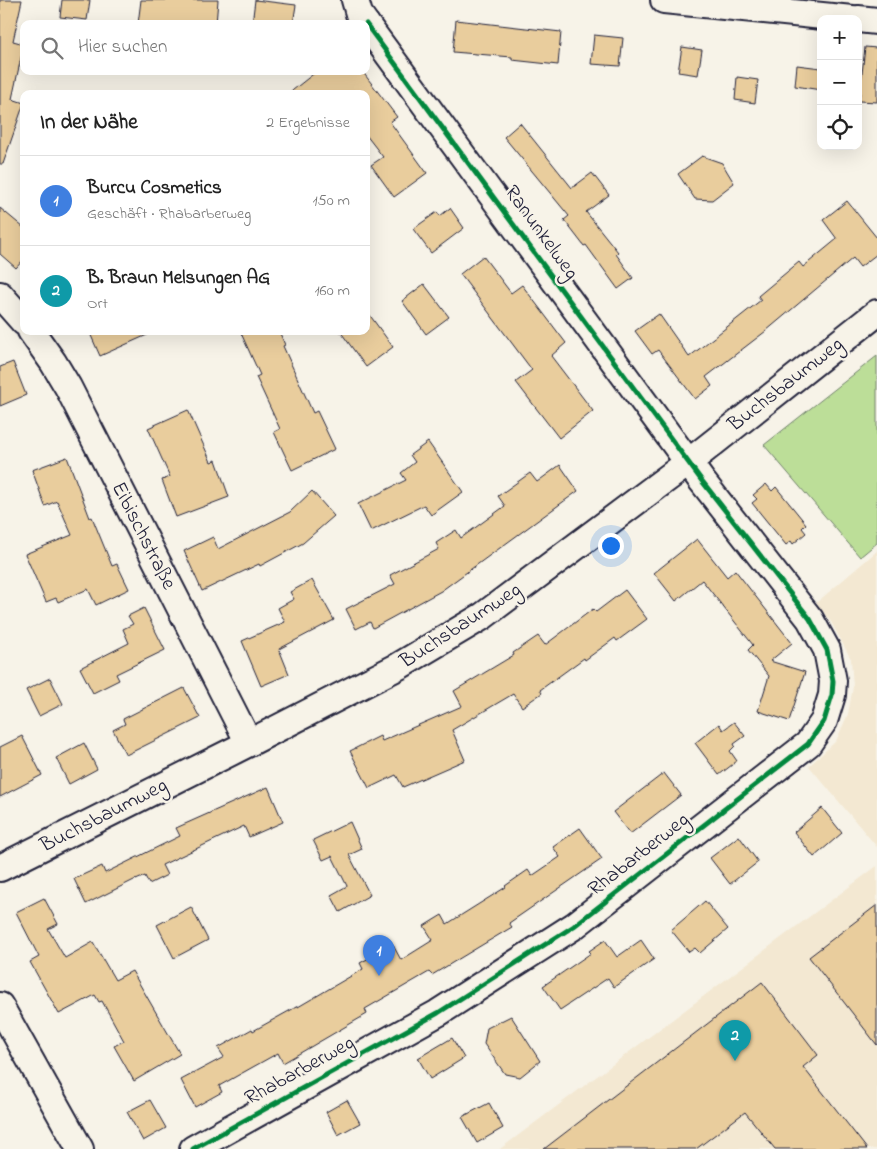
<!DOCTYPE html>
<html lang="de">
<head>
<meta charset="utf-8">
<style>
  body { margin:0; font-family:"Indie Flower",sans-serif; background:#f6f6f6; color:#222 }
  .controls { position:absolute; right:15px; top:15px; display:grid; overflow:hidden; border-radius:10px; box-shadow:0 5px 20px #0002 }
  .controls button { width:45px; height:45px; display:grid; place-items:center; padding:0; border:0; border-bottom:1px solid #e0e0e0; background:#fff; color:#222; font:25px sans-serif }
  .you { position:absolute; left:610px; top:545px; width:18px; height:18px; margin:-12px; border:4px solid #fff; border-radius:50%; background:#1a73e8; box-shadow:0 0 0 8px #1a73e833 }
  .badge { display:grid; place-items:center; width:32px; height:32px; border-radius:50%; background:#7c3aed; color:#fff; font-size:16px; font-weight:700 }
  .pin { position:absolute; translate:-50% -41px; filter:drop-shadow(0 1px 2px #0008) }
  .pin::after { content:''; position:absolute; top:26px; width:18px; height:15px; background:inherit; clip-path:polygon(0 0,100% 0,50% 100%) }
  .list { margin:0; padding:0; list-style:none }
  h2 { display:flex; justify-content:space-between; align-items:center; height:65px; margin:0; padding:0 20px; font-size:21px }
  h2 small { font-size:16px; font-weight:400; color:#767676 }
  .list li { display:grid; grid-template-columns:32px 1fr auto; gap:15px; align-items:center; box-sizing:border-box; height:90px; padding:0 20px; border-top:1px solid #e0e0e0 }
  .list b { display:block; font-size:19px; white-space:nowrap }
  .list p { margin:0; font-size:16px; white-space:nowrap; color:#767676 }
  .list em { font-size:16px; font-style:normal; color:#767676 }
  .icon { flex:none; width:28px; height:28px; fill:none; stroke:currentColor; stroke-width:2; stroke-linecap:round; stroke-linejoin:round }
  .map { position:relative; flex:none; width:877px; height:1149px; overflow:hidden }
  .search { position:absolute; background:#fff; box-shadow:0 5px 20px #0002; left:20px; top:20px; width:350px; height:55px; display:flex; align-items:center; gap:12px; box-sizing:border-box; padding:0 18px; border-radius:10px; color:#767676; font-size:19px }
  .panel { position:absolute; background:#fff; box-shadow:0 5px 20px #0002; left:20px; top:90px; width:350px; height:245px; border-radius:10px }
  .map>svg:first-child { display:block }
  .built { fill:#f3e8d2 }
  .green { fill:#bcde98; stroke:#6f806a }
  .building { fill:#e9cd9d; stroke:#22223b }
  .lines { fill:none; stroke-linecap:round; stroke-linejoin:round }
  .street-casing { stroke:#22223b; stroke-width:30 }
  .street { stroke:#f7f3e8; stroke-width:26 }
  .cycleway-casing { stroke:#f7f3e8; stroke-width:8 }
  .cycleway { stroke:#00873e; stroke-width:5 }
  .labels { text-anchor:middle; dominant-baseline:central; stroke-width:5; stroke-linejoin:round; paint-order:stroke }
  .street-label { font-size:21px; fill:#22223b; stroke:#f7f3e8 }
</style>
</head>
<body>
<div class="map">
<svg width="877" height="1149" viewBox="0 0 877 1149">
  <rect width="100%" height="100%" fill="#f7f3e8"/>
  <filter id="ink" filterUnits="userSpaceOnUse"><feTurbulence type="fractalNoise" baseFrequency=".02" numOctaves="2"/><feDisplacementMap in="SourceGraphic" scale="10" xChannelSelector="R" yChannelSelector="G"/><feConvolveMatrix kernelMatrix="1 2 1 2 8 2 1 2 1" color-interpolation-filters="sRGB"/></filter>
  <g filter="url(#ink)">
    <g class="built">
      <polygon points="877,551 877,847 809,766 836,741 848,714 853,687 851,659 831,622 816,603"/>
      <polygon points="877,866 877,1149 500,1149"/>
    </g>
    <polygon class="green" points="877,356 877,543 860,557 764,445"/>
    <g class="building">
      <polygon points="0,0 22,0 13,41 24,44 12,99 24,103 3,164 0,164"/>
      <polygon points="62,0 90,0 87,20 60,17"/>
      <polygon points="141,0 218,0 216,24 138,24"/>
      <polygon points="255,0 296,5 293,24 252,24"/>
      <polygon points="456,20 561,32 558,65 512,60 512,57 453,52"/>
      <polygon points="594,35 623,38 620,66 591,64"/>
      <polygon points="682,47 702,50 698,75 678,72"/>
      <polygon points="865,47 877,48 877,102 859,101"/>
      <polygon points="797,65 821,68 821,90 795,86"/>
      <polygon points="317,71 362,71 397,117 390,122 427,173 394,197 371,165 383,157 366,135 366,94 288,94"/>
      <polygon points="737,77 758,80 755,103 735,100"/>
      <polygon points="520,123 572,188 592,173 609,195 586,212 618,252 616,254 633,278 618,289 586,245 584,246 564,220 569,216 504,137"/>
      <polygon points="702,156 722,163 734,183 712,200 695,199 678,174"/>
      <polygon points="847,201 877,238 877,254 860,267 853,258 766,331 706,377 712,386 695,399 658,350 652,354 635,331 659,314 689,357 761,300 758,296 799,262 803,267 837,239 823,220"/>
      <polygon points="0,208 24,228 24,259 16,268 0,254"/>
      <polygon points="450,208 464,228 431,253 413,229 437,212 440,216"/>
      <polygon points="483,256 511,293 522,285 566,343 551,356 593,411 559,438 516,382 532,370 460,274"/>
      <polygon points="424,284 449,317 426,334 402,301"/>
      <polygon points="366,310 393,347 366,367 340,331 366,331"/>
      <polygon points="89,331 156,331 100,356"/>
      <polygon points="240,331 279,331 285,345 283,346 313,413 317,411 335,449 292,470 274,432 280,429 256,377 260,375"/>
      <polygon points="13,362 26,395 0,406 0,367"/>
      <polygon points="188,410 211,462 216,460 229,497 176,517 162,480 170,477 148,428"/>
      <polygon points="428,442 463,492 431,515 424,505 371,531 358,504 406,480 401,473 415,462 410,455"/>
      <polygon points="67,457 90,518 92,517 112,566 117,564 129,589 96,605 88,589 58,602 56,598 46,602 25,554 72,535 57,501 45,506 32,470"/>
      <polygon points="560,465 578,491 441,591 373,628 370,622 356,629 346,609 395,584 390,575 439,549 436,543 456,530 461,538 505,506 498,496 530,473 537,482"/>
      <polygon points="766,484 772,491 776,487 806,524 802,528 806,533 793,544 791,541 786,545 752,503 757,499 753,495"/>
      <polygon points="312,491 334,516 303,543 260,566 259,564 202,591 184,551 213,537 218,549 290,512"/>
      <polygon points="697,539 727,577 735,570 792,643 770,661 805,672 789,721 758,711 769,676 748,650 753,645 702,580 676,601 654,573"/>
      <polygon points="312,580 334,620 279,649 289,674 261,686 242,641 285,622 278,608 294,599 290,592"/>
      <polygon points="625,590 647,619 617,641 615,638 585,660 584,658 540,690 542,693 522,707 513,694 452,730 465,760 403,787 396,775 369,788 350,751 380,736 382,741 462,706 454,691 514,655 513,653 538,636 545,645 593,609 596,612"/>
      <polygon points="144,608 165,650 116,674 119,680 93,693 80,668 129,643 123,629 133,624 128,616"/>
      <polygon points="50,678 63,704 39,716 26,690"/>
      <polygon points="184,688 200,718 126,755 113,730 125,724 123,719"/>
      <polygon points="734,722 745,736 734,744 735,746 730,751 737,761 719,775 695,743 719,724 723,730"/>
      <polygon points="22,736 42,775 0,797 0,747"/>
      <polygon points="84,743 97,769 69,784 56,758"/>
      <polygon points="664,773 681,795 630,834 613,812"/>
      <polygon points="268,787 283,822 249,837 244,826 162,865 167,875 149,884 145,876 136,880 136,879 86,904 74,879 102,866 105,873 180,836 176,828"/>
      <polygon points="822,808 842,833 814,857 794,832"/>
      <polygon points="350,822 362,849 349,855 370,895 340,912 331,895 347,886 332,856 323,860 313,840"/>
      <polygon points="580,828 602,859 509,923 512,927 432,975 429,972 365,1009 367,1014 283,1063 278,1053 219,1086 222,1092 195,1107 181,1080 224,1057 218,1048 252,1029 253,1031 298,1006 298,1007 363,969 360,963 393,945 401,960 433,940 424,926 442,915 447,924 506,887 505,886 528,870 532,876 560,857 553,847"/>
      <polygon points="739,836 758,862 730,884 710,858"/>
      <polygon points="44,898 58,924 48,929 65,958 93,942 115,980 132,971 180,1054 134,1081 114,1046 124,1041 102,1001 99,1002 95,995 59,1014 30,962 39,957 16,912"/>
      <polygon points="705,901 728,929 700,953 695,948 689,952 671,930"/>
      <polygon points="877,905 877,1045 809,957"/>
      <polygon points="191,907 208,940 174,958 157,925"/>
      <polygon points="605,940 617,957 641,940 654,959 614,987 608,978 560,1010 543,986 591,953 589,951"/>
      <polygon points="762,982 818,1055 803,1067 867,1149 775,1149 745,1112 696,1149 544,1149"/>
      <polygon points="511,1016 540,1061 520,1077 505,1074 484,1044 487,1028"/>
      <polygon points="452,1038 464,1058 430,1079 418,1058"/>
      <polygon points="150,1100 166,1128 143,1141 127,1112"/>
      <polygon points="347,1100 360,1123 338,1135 326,1112"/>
      <polygon points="489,1103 503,1128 477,1143 462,1117"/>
    </g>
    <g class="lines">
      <g class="street-casing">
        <g id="street">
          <polyline points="355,0 359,14 366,24"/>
          <polyline points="664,0 852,19"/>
          <polyline points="858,19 877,21"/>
          <polyline points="0,295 24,322"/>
          <polyline points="31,331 53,362 68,387 249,743"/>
          <polyline points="0,868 249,743 399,666 483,616 689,462 877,313"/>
          <polyline points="0,1006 80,1149"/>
          <polyline points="193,1149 438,1013 574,926 808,744 824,721 832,695 833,681 827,650 810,619 702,481 366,24"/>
        </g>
      </g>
      <use href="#street" class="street"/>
      <g class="cycleway-casing">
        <polyline id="cycleway" points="193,1149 438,1013 574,926 808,744 824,721 832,695 833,681 827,650 810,619 702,481 366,24"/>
      </g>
      <use href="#cycleway" class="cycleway"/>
    </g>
  </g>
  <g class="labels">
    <g class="street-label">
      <text transform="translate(541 233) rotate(54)">Ranunkelweg</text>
      <text transform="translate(786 385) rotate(-38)">Buchsbaumweg</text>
      <text transform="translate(143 536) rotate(63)">Eibischstraße</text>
      <text transform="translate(461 626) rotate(-33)">Buchsbaumweg</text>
      <text transform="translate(104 816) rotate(-27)">Buchsbaumweg</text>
      <text transform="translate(639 855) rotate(-38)">Rhabarberweg</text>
      <text transform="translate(300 1071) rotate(-29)">Rhabarberweg</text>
    </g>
  </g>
</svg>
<div class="controls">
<button>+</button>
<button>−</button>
<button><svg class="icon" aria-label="locate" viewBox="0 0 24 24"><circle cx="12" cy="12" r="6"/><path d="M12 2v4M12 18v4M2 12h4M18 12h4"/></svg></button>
</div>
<div class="you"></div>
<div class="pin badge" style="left:379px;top:976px;background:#3f7fe0">1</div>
<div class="pin badge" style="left:735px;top:1061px;background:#0f9aa8">2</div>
<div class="search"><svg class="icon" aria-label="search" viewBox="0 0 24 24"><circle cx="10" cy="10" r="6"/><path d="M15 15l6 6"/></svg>Hier suchen</div>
<section class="panel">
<h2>In der Nähe<small>2 Ergebnisse</small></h2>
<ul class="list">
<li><span class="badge" style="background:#3f7fe0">1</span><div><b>Burcu Cosmetics</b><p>Geschäft · Rhabarberweg</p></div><em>150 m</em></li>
<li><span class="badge" style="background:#0f9aa8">2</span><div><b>B. Braun Melsungen AG</b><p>Ort</p></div><em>160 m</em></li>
</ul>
</section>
</div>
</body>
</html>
